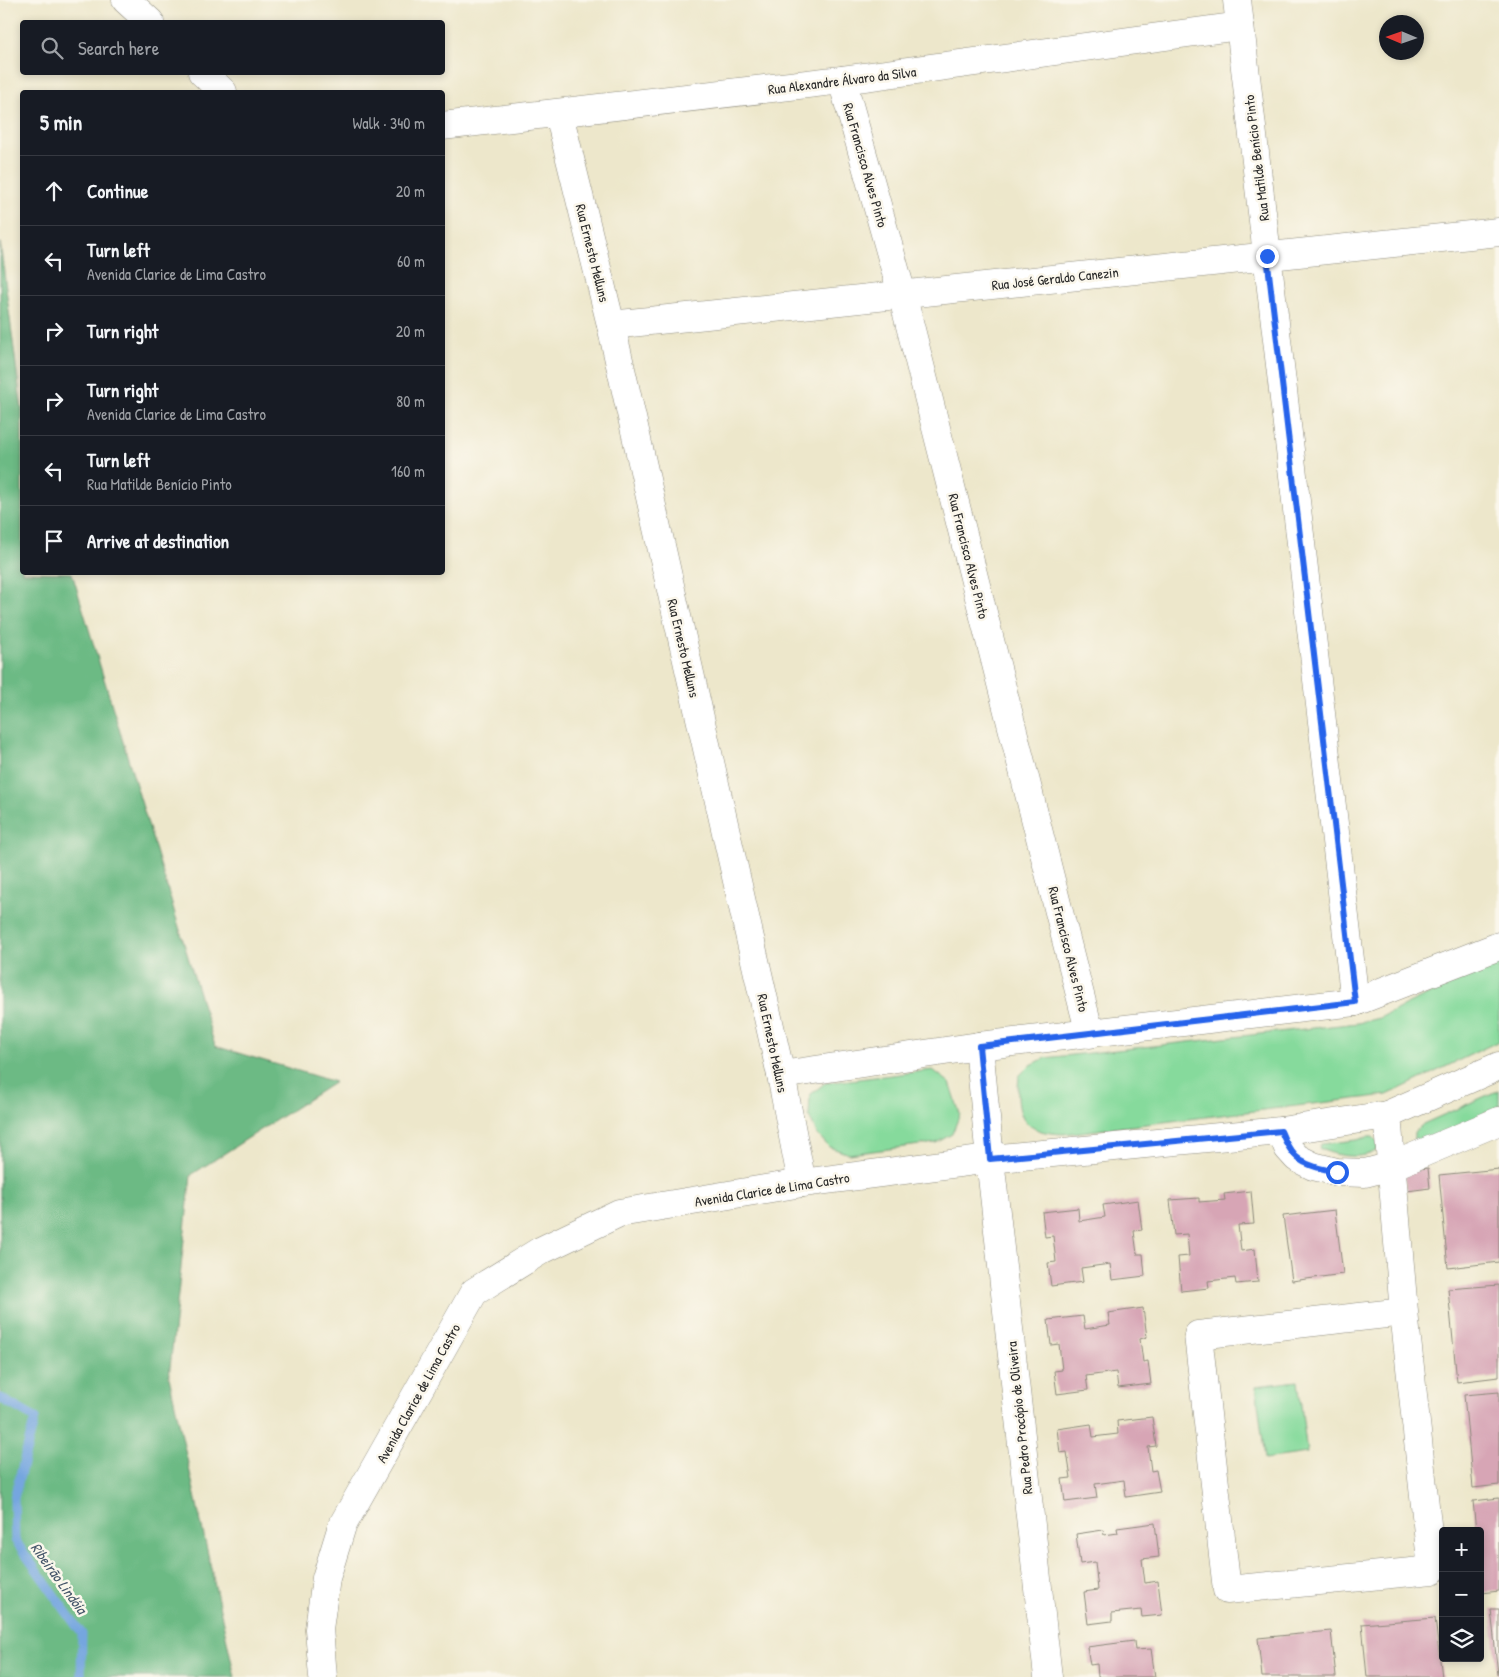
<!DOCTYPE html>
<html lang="en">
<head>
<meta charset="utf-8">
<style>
  body { margin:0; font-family:"Patrick Hand",sans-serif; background:#20242c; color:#f1f3f6 }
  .controls { position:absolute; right:15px; bottom:15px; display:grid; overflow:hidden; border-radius:5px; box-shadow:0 2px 8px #0003 }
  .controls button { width:45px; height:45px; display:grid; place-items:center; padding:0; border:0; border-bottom:1px solid #363941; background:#171b24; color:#f1f3f6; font:25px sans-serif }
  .compass { position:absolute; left:1379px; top:15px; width:45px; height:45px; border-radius:50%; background:#171b24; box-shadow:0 2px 8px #0003; rotate:272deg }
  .stop { position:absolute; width:15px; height:15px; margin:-11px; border:4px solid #2563eb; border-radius:50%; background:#fff }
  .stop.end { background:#2563eb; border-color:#fff; box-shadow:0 1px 5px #0008 }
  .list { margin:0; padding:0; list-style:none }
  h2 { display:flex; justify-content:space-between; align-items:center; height:65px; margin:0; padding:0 20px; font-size:21px }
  h2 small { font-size:16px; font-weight:400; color:#9ea1a6 }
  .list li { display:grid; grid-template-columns:32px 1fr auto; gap:15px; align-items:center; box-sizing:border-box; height:70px; padding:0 20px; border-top:1px solid #363941 }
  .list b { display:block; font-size:19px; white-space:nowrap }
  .list p { margin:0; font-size:16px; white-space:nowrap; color:#9ea1a6 }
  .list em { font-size:16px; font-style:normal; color:#9ea1a6 }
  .icon { flex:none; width:28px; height:28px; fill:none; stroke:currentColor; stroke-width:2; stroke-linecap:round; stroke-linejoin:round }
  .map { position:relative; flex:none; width:1499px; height:1677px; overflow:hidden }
  .search { position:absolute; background:#171b24; box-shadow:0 2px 8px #0003; left:20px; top:20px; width:425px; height:55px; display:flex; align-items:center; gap:12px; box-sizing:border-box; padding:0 18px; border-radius:5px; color:#9ea1a6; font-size:19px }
  .panel { position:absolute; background:#171b24; box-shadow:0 2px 8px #0003; left:20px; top:90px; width:425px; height:485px; border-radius:5px }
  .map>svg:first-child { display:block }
  .green { fill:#86da9c; stroke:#588264 }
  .forest { fill:#6cba84; stroke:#4c7258 }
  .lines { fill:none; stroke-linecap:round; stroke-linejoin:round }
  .stream { stroke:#74a6df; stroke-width:9 }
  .building { fill:#d7a5b5 }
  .minor-casing { stroke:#8c897b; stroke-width:29 }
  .minor { stroke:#fff; stroke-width:28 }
  .route { stroke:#2563eb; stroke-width:6 }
  .labels { text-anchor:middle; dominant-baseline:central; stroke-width:5; stroke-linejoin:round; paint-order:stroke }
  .street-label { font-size:14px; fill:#2b2b2b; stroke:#fbf7ec }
  .water-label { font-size:15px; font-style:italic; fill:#45566a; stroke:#fbf7ec }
</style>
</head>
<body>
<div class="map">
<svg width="1499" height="1677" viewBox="0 0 1499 1677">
  <rect width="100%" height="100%" fill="#fbf7ec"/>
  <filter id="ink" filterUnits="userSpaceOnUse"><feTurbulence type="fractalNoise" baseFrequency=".02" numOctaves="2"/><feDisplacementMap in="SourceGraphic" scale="10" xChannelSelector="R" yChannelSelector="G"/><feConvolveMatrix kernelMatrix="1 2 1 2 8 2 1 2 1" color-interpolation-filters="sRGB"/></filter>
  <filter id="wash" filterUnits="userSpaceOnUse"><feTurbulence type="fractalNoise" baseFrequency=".0096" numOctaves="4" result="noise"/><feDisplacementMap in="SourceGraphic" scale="20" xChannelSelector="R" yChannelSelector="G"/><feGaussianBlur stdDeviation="1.12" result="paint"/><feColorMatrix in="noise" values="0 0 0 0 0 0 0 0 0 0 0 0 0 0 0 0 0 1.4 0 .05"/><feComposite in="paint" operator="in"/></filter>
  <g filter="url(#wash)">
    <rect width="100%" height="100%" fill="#ede7cb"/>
    <g class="green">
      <path d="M1499 961V1041L1387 1095 1064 1134C1021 1133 1015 1115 1019 1076L1029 1066 1045 1058 1358 1023 1379 1018Z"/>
      <polygon points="933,1070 950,1083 960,1114 952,1134 936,1143 849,1154 829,1147 817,1134 809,1116 810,1095 825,1083"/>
      <polygon points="1499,1090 1499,1106 1434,1139 1417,1143 1414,1140 1414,1133 1423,1124"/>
      <path d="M1367 1137H1373L1377 1141 1378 1149C1366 1161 1333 1156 1319 1148L1321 1144 1357 1140Z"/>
      <polygon points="1298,1381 1307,1453 1265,1459 1256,1386"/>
    </g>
    <polygon class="forest" points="0,242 22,410 22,572 72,573 215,1046 335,1082 191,1175 169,1377 235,1677 0,1677"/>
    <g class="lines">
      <polyline class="stream" points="0,1398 35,1418 14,1498 15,1540 82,1634 81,1677"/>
    </g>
    <g id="blocks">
      <g class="building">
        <polygon points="1428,1168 1430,1188 1407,1191 1404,1171"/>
        <polygon points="1499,1169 1499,1262 1448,1268 1439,1175"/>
        <polygon points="1251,1191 1254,1224 1238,1225 1241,1251 1255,1249 1258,1282 1236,1284 1235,1278 1208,1281 1209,1288 1181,1291 1178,1257 1189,1256 1187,1234 1174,1235 1170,1200 1199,1198 1199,1202 1225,1200 1224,1194"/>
        <polygon points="1138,1200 1142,1230 1134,1231 1137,1254 1143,1254 1145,1276 1112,1280 1110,1264 1081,1268 1083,1282 1051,1286 1048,1263 1056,1262 1053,1236 1045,1237 1042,1212 1078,1208 1079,1221 1105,1217 1103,1205"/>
        <polygon points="1335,1210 1343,1274 1292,1281 1283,1216"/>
        <polygon points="1499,1285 1499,1377 1457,1382 1448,1289"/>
        <polygon points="1143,1308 1147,1337 1140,1339 1143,1362 1148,1361 1151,1384 1118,1388 1116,1372 1086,1376 1088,1390 1057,1394 1054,1371 1062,1370 1059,1344 1051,1345 1048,1320 1083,1316 1085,1329 1110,1325 1108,1313"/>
        <polygon points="1499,1392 1499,1485 1473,1488 1464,1395"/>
        <polygon points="1152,1417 1156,1446 1148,1447 1151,1471 1156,1470 1160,1492 1126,1497 1124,1480 1095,1484 1097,1498 1065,1502 1062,1479 1071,1478 1067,1452 1060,1453 1057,1429 1091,1424 1093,1437 1118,1434 1117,1421"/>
        <polygon points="1499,1498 1499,1591 1482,1593 1480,1531 1476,1531 1473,1501"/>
        <polygon points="1155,1523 1159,1557 1142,1559 1145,1583 1158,1581 1162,1615 1142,1617 1141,1610 1112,1613 1112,1621 1088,1624 1084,1592 1098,1590 1095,1562 1080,1564 1076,1534 1103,1530 1104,1535 1118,1533 1117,1528"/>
        <polygon points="1491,1609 1499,1609 1499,1675 1498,1675"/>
        <polygon points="1435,1618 1442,1677 1367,1677 1362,1624"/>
        <polygon points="1331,1631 1336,1677 1262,1677 1258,1638"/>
        <polygon points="1134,1641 1135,1650 1151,1649 1155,1677 1098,1677 1097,1664 1090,1665 1087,1647"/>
      </g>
    </g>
  </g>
  <g filter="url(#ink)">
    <use href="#blocks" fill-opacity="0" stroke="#8c897b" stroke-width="1"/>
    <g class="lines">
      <g class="minor-casing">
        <g id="minor">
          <polyline points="126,0 150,22"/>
          <polyline points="1237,0 1355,1002"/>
          <polyline points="202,72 223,92"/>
          <polyline points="842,80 902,294 1090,1034"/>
          <polyline points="559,114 611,325 781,1075 802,1183"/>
          <polyline points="442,126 842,80 1240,26"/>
          <polyline points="611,325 1499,232"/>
          <polyline points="979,1046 990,1159 1048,1677"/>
          <polyline points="781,1075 979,1046 1355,1002 1499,946"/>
          <polyline points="1387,1115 1404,1312 1432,1570 1227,1590 1198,1335 1404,1312"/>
          <polyline points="1281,1131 1288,1148 1297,1158 1313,1166 1337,1172 1365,1173 1392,1166 1499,1121"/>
          <polyline points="323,1677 319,1629 326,1578 342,1526 474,1292 540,1251 619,1213 802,1183 990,1159 1281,1131 1387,1115 1499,1066"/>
        </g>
      </g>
      <use href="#minor" class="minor"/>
    </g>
  </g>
  <g class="lines" filter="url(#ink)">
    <path class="route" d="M1267 256 1355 1002 979 1046 990 1159 1281 1131C1293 1163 1305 1165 1337 1172"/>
  </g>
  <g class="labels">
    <g class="street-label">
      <text transform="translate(842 80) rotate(-7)">Rua Alexandre Álvaro da Silva</text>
      <text transform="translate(1256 158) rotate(-97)">Rua Matilde Benício Pinto</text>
      <text transform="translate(866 165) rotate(74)">Rua Francisco Alves Pinto</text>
      <text transform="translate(593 253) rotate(76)">Rua Ernesto Melluns</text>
      <text transform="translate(1055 278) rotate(-6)">Rua José Geraldo Canezin</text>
      <text transform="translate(969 556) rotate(76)">Rua Francisco Alves Pinto</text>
      <text transform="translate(684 648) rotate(77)">Rua Ernesto Melluns</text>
      <text transform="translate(1069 949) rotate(76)">Rua Francisco Alves Pinto</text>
      <text transform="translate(773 1043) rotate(78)">Rua Ernesto Melluns</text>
      <text transform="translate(772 1189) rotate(-9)">Avenida Clarice de Lima Castro</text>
      <text transform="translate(418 1393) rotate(-61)">Avenida Clarice de Lima Castro</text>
      <text transform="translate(1019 1418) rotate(-96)">Rua Pedro Procópio de Oliveira</text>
    </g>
    <g class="water-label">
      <text transform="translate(59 1578) rotate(54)">Ribeirão Lindóia</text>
    </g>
  </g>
</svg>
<div class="controls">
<button>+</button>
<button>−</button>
<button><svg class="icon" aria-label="layers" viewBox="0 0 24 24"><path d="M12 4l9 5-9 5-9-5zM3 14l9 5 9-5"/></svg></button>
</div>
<svg class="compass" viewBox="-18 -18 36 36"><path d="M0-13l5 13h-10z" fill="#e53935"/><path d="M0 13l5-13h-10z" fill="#9ea1a6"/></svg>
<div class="stop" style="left:1337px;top:1172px"></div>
<div class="stop end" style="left:1267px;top:256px"></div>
<div class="search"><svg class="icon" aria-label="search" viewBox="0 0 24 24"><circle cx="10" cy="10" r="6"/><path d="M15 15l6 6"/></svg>Search here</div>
<section class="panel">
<h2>5 min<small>Walk · 340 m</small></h2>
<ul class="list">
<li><svg class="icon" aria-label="ahead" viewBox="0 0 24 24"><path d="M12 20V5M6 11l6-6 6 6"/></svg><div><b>Continue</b></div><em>20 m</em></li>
<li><svg class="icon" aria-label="left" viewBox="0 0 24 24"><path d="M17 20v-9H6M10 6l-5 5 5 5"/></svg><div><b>Turn left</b><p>Avenida Clarice de Lima Castro</p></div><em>60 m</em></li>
<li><svg class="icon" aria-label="right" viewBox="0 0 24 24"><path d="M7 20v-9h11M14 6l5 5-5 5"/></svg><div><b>Turn right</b></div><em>20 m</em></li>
<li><svg class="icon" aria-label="right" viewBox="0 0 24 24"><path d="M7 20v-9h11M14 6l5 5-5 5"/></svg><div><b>Turn right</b><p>Avenida Clarice de Lima Castro</p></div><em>80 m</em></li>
<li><svg class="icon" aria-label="left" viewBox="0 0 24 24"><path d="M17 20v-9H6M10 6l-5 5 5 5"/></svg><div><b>Turn left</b><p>Rua Matilde Benício Pinto</p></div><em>160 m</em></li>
<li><svg class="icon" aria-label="arrive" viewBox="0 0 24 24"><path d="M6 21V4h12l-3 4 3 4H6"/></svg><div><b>Arrive at destination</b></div></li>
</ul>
</section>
</div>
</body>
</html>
